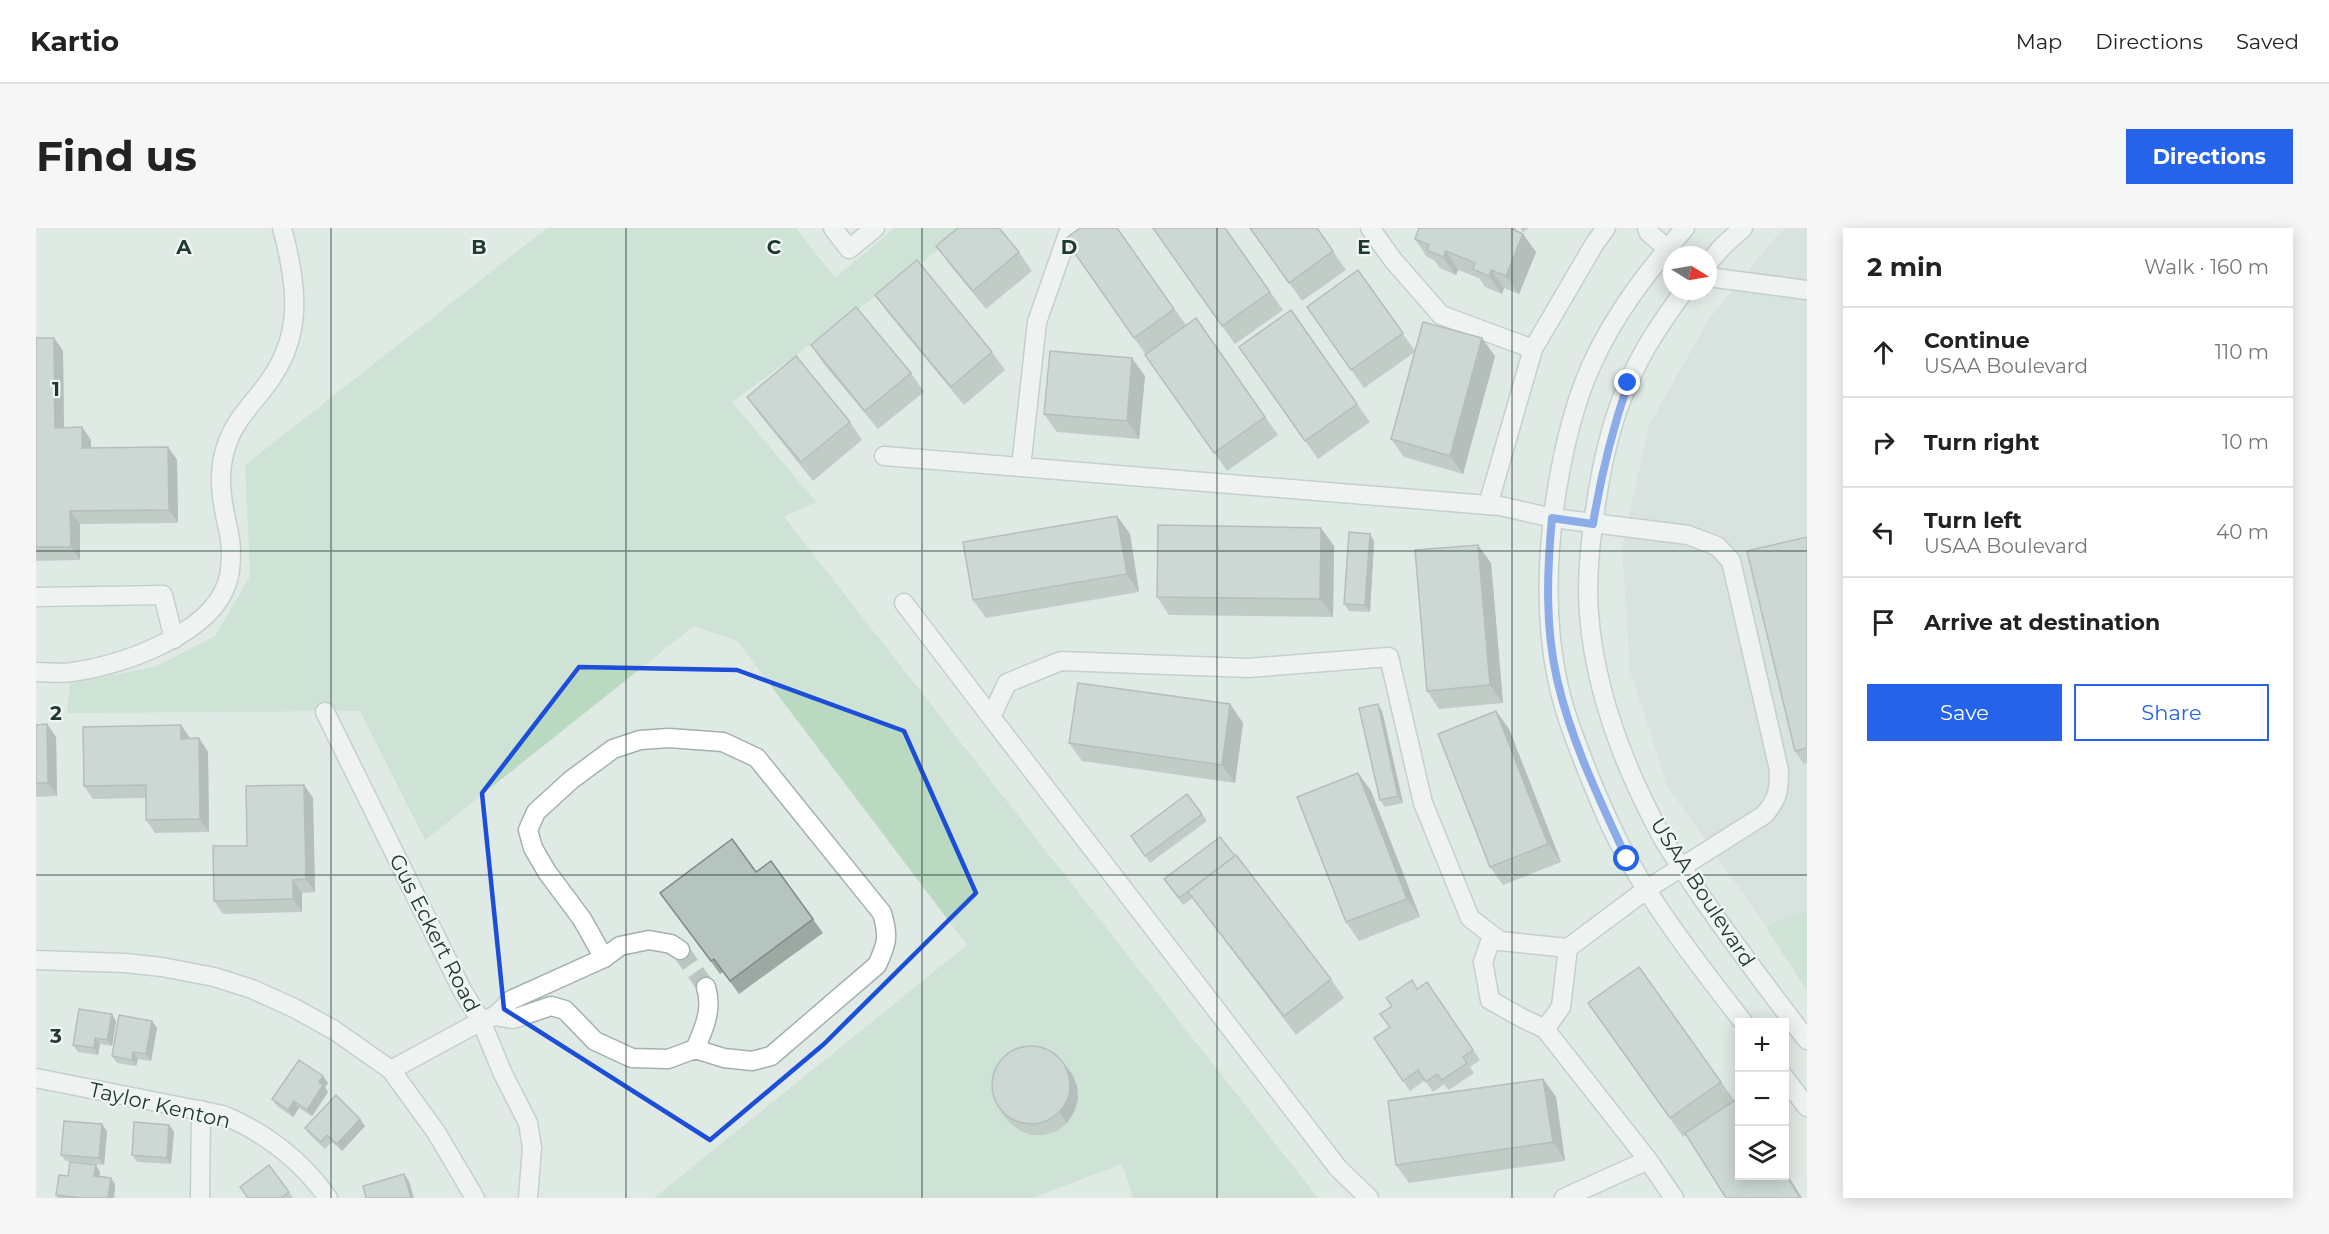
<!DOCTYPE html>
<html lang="en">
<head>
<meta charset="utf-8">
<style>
  body { margin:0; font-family:Montserrat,sans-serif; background:#f6f6f6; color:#222 }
  .controls { position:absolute; right:18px; bottom:18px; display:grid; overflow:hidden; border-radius:0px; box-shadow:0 3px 15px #0003 }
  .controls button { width:54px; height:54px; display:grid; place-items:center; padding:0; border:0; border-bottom:2px solid #e0e0e0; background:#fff; color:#222; font:30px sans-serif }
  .compass { position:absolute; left:1627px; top:18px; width:54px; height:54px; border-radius:50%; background:#fff; box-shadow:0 3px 15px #0003; rotate:101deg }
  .stop { position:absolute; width:18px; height:18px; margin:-14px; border:4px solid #2563eb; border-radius:50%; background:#fff }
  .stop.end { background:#2563eb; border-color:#fff; box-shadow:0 2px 6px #0008 }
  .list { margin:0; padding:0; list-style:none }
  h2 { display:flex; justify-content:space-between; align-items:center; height:78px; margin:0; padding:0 24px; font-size:26px }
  h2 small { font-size:20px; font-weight:400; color:#767676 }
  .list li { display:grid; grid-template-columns:39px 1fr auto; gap:18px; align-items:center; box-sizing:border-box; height:90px; padding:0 24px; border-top:2px solid #e0e0e0 }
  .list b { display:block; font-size:22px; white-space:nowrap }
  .list p { margin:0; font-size:20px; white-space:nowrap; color:#767676 }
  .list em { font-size:20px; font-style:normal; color:#767676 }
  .actions { display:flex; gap:12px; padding:18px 24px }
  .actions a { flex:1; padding:14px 0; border:2px solid #2563eb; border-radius:0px; text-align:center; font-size:21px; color:#2563eb }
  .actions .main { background:#2563eb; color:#fff }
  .icon { flex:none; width:33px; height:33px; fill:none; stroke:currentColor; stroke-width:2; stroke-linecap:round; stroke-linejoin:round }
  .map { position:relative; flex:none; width:1771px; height:970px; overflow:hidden; border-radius:0px }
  header { display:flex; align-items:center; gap:36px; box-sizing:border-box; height:84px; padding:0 30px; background:#fff; border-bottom:2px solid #e0e0e0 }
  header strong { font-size:28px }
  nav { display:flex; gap:33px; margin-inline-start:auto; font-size:21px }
  .intro { display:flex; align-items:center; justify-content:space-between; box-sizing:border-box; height:144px; padding:0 36px }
  h1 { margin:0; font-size:42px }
  .button { padding:15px 27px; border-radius:0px; background:#2563eb; color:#fff; font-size:21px; font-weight:700 }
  main { display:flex; gap:36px; padding:0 36px }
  aside { flex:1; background:#fff; border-radius:0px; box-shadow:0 3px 15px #0003 }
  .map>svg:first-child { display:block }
  .built { fill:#ced9d4 }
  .green { fill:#b9dac1 }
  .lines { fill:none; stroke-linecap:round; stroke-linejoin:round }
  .minor-tunnel { stroke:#bac7c1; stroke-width:18; stroke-dasharray:18 9; stroke-linecap:butt }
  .minor-casing { stroke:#a3b1ac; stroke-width:21 }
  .minor { stroke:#fff; stroke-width:18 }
  .wall { fill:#9ca9a3 }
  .shaded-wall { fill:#7f8985 }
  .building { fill:#b5c4be; stroke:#7f8985; stroke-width:1.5 }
  .route { stroke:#2563eb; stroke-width:8 }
  .marked { fill:none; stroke:#1d4ed8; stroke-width:4.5; stroke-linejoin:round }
  .grid { fill:none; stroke:#213932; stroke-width:1.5; stroke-opacity:0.55 }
  .labels { text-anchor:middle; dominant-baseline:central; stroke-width:4.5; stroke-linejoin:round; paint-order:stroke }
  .street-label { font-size:21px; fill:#213932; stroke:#f0f7f3 }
  .grid-label { font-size:20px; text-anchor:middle; font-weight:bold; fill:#213932; stroke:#f0f7f3; stroke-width:4.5; stroke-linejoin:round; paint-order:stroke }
</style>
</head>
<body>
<header>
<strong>Kartio</strong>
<nav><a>Map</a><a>Directions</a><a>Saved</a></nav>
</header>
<div class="intro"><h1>Find us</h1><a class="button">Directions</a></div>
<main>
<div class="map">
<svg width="1771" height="970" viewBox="0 0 1771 970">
  <rect width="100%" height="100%" fill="#e0eae5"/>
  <polygon class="built" points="1751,0 1771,0 1771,681 1729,697 1632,559 1594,443 1586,320 1613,197 1673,91 1743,5"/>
  <g class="green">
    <polygon points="511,0 760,0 799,50 859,0 932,0 696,174 780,274 748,289 1282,970 1097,970 1086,936 996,970 618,970 931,717 701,413 658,398 389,612 324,483 31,485 34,456 121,438 179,408 214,348 209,237"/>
    <polygon points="1771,681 1771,763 1729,698"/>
  </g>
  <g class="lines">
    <polyline class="minor-tunnel" points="644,722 670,759"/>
    <g class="minor-casing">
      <g id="minor">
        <polyline points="797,0 813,21 839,0"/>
        <path d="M1034 0 1001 94 985 239 1464 278 1517 290 1652 307 1681 318 1695 333 1743 542C1743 563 1742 571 1728 587L1611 661 1532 720 1525 779 1509 801"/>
        <polyline points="1334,0 1357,32 1405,87 1497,121"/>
        <polyline points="1611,0 1613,5 1639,27"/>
        <path d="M1649 0C1612 43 1578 86 1555 138 1538 176 1528 219 1521 261 1511 324 1508 387 1521 450 1527 482 1540 514 1552 545 1564 574 1576 604 1592 631 1625 689 1667 742 1707 794"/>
        <polyline points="1672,35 1687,18 1707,0"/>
        <polyline points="1672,49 1771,62"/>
        <path d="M1648 63C1627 92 1606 122 1592 156 1576 191 1567 231 1561 269 1555 308 1550 347 1553 386 1559 464 1589 541 1626 609 1635 626 1648 642 1658 658 1694 711 1732 761 1771 812"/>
        <polyline points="848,228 985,239"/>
        <polyline points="1452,277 1497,121 1559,15 1570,0"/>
        <polyline points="0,369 127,367 138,411"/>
        <polyline points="868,375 955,489"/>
        <path d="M0 444C12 444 25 446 36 444 85 438 175 406 191 355 195 345 195 333 195 323 195 314 193 305 191 296 185 269 181 243 191 216 200 189 221 172 236 149 268 102 260 52 246 0"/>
        <polyline points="289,484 426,762 445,793 355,842"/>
        <polyline points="1456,708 1447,734 1454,772 1486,790 1509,801 1612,932 1528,970"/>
        <polyline points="0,732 89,735 126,739 178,749 216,761 258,780 298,802 355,842 400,904 439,970"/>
        <path d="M459 788 477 791 515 778 529 782 559 813 596 830 632 831 659 821 688 830 716 833 735 828 841 737C851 716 853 708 846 685L721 530 687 514 633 510 604 512 577 521 535 552 500 584 492 602 497 620 511 644 546 691 568 730"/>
        <path d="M659 821C668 801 677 781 670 759"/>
        <polyline points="1748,849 1771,879"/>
        <path d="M0 850 187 887C230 905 265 932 292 970"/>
        <polyline points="1612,932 1638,970"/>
        <polyline points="164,970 165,882"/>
        <polyline points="492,970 496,920 492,895 467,846 445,793 459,788 475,772 568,730 584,718 613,712 635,716 644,722"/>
        <polyline points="1333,970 1302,940 955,489 971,455 1025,433 1212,440 1353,429 1387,575 1434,690 1464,713 1532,720"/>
      </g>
    </g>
    <use href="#minor" class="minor"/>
  </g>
  <g class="wall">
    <polygon points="1081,0 1150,97 1160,90 1242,207 1191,243 1029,11"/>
    <polygon points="1117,0 1189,0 1247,82 1199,116"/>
    <polygon points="1214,0 1281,0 1310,42 1266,73"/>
    <polygon points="1484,0 1493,0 1487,4"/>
    <polygon points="1482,3 1487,6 1500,24 1483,66 1468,60 1466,66 1449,59 1443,50 1422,42 1420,47 1404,40 1398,32 1391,29 1379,11"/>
    <polygon points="900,18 983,24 996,43 950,81 913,36"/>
    <polygon points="1322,42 1379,123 1459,128 1427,246 1368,229 1355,211 1379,124 1328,160 1271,79"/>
    <polygon points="839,67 956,124 969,142 928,177 852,85"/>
    <polygon points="1255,82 1334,194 1282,231 1203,119"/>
    <polygon points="0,110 18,110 27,123 28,200 46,199 55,212 55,220 132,219 141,232 142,295 44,296 44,332 0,333"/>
    <polygon points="775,117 875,145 888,164 842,201 787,135"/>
    <polygon points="1109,148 1103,211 1021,204 1008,186"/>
    <polygon points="711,169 814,194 826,212 777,253 724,187"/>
    <polygon points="1081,288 1094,306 1103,364 950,390 937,372"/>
    <polygon points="1285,300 1298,318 1297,389 1133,387 1121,369"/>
    <polygon points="1771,309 1771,535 1768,536 1759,523"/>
    <polygon points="1338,313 1334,384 1313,383 1308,376"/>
    <polygon points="1455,335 1467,475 1403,481 1391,463"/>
    <polygon points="1194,476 1207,495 1199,555 1046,533 1033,515"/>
    <polygon points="1346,483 1367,575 1349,579 1344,572"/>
    <polygon points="1460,483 1473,501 1525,634 1467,657 1454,639"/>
    <polygon points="11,496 20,509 21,568 0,569 0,497"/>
    <polygon points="163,510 172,524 173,604 119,605 110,592 110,570 57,571 48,558 154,511"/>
    <polygon points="1322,545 1335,563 1384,689 1323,713 1310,694"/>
    <polygon points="268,557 277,570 279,664 266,665 266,684 187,686 178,673 211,618"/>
    <polygon points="1151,566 1171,593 1114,635 1095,608"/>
    <polygon points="1199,628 1295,751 1308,770 1260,807 1157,670 1147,677 1128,651"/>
    <polygon points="735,633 787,705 703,766 687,744 684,746 634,678 720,644"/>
    <polygon points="1603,739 1698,872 1682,883 1749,948 1749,943 1766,970 1650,907 1647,909 1552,775"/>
    <polygon points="1391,754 1444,832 1434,839 1438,845 1413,862 1408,856 1397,864 1389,852 1374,863 1338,810 1354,799 1381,761"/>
    <polygon points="80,793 76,818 64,816 62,827 42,824 37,817"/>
    <polygon points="121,800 115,833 102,831 100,838 81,835 76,828"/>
    <polygon points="1028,836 1036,846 1041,858 1042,871 1038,884 1031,895 1021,903 1008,907 995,907 983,902 973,894 965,884"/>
    <polygon points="1507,851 1520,869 1529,933 1373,955 1360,937"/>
    <polygon points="292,855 289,859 292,864 276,888 263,880 257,889 241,878 236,871"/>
    <polygon points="133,897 138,904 135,936 101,934 96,927"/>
    <polygon points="329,898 306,923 296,914 289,921 274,907 269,900"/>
    <polygon points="71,903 68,937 30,933 25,927"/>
    <polygon points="233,937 257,970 212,970"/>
    <polygon points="64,944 64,948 75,950 79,956 78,970 22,970 20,967 32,948"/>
  </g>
  <g class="shaded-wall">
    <polygon points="1473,0 1479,0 1486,9 1487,6 1500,24 1483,66 1470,48"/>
    <polygon points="1410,23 1422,42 1420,47 1407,29"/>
    <polygon points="1455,42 1468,60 1466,66 1453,48"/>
    <polygon points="18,110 27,123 28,213 19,200"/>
    <polygon points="1446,110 1459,128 1427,246 1414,228"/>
    <polygon points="1096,130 1109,148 1103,211 1091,193"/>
    <polygon points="46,199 55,212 55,233 46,220"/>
    <polygon points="132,219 141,232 142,295 133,282"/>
    <polygon points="34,283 44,296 44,332 35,319"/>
    <polygon points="1081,288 1094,306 1103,364 1091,346"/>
    <polygon points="1285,300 1298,318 1297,389 1284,371"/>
    <polygon points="1334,306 1338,313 1334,384 1329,377"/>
    <polygon points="1442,317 1455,335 1467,475 1454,457"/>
    <polygon points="1194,476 1207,495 1199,555 1186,537"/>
    <polygon points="1342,476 1346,483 1367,575 1362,568"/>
    <polygon points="1460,483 1473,501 1525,634 1512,616"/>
    <polygon points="11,496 20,509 21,568 12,555"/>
    <polygon points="145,497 154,510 154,524 145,511"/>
    <polygon points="163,510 172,524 173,604 164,591"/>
    <polygon points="1322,545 1335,563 1384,689 1371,671"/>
    <polygon points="268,557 277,570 279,664 270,651"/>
    <polygon points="257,652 266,665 266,684 257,671"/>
    <polygon points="76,786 80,793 76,818 71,812"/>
    <polygon points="116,793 121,800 115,833 110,826"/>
    <polygon points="59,810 64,816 62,827 58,820"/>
    <polygon points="97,824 102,831 100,838 96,832"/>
    <polygon points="1028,836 1036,846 1041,858 1042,871 1038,884 1031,895 1024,885"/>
    <polygon points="287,848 292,855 289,859 292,864 276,888 271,882 283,854"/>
    <polygon points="1507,851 1520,869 1529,933 1517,914"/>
    <polygon points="258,873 263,880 257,889 252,882"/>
    <polygon points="324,891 329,898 306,923 301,916"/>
    <polygon points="66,896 71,903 68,937 63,930"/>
    <polygon points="133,897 138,904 135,936 131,930"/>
    <polygon points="60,937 64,944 63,955 58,948"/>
    <polygon points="1749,943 1766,970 1764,970 1749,945"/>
    <polygon points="368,946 373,953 378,970 375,970"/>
    <polygon points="75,950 79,956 78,970 72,970"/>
  </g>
  <g class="building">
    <polygon points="922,0 963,0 983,24 937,63 900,18"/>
    <polygon points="1044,0 1081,0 1138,81 1098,110 1029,11"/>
    <polygon points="1117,0 1189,0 1234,64 1186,98"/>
    <polygon points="1214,0 1281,0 1297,23 1253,55"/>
    <polygon points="1383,0 1474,0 1487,6 1470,48 1455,42 1453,48 1437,41 1439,35 1410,23 1407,29 1391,22 1393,17 1379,11"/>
    <polygon points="881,32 956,124 915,159 839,67"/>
    <polygon points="1322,42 1367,105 1315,142 1271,79"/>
    <polygon points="820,79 875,145 829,183 775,117"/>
    <polygon points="1255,82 1321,176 1269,213 1203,119"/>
    <polygon points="1160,90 1229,189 1178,225 1109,127"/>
    <polygon points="1387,94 1446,110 1414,228 1355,211"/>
    <polygon points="0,110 18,110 19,200 46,199 46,220 132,219 133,282 34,283 35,319 0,319"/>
    <polygon points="1014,123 1096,130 1091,193 1008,186"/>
    <polygon points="760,128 814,194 765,234 711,169"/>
    <polygon points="1081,288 1091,346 937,372 927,314"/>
    <polygon points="1122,297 1285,300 1284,371 1121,369"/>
    <polygon points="1313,304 1334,306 1329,377 1308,376"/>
    <polygon points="1771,309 1771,520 1759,523 1711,323"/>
    <polygon points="1442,317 1454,457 1391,463 1379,322"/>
    <polygon points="1042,455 1194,476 1186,537 1033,515"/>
    <polygon points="1342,476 1362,568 1344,572 1323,480"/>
    <polygon points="1460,483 1512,616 1454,639 1402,506"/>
    <polygon points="11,496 12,555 0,555 0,497"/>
    <polygon points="145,497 145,511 163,510 164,591 110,592 110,557 48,558 47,499"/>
    <polygon points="1322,545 1371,671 1310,694 1261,569"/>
    <polygon points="268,557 270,651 257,652 257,671 178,673 177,618 211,618 210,558"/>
    <polygon points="1151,566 1166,586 1109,628 1095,608"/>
    <polygon points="1184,609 1199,628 1143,670 1128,651"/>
    <polygon points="696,611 720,644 735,633 777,691 694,753 678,731 675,733 624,665"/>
    <polygon points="1200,627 1295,751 1248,788 1152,664"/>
    <polygon points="1603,739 1685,854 1634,890 1552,775"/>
    <polygon points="1376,752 1381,761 1391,754 1437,822 1427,829 1431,835 1406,852 1401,846 1390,854 1382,842 1367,853 1338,810 1354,799 1344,786 1356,778 1350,770"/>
    <polygon points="43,781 76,786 71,812 59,810 58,820 37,817"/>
    <polygon points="83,787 116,793 110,826 97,824 96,832 76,828"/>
    <circle cx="995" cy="857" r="39"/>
    <polygon points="263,832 287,848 283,854 287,857 271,882 258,873 252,882 236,871"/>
    <polygon points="1507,851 1517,914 1360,937 1352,873"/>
    <polygon points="300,867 324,891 301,916 291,907 285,914 269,900"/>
    <polygon points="1701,871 1704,875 1704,948 1749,948 1749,945 1764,970 1690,970 1649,905"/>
    <polygon points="28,893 66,896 63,930 25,927"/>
    <polygon points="98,894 133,897 131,930 96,927"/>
    <polygon points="34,934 60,937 58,948 75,950 72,970 45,970 20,967 23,947 32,948"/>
    <polygon points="233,937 253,964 245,970 212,970 204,959"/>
    <polygon points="368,946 375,970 330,970 327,958"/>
  </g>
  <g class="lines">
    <path class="route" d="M1591 631C1564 573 1535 513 1521 451 1509 398 1511 344 1516 290L1557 296C1565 246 1576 203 1592 155"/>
  </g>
  <path d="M0 0H1771V970H0ZM543 439 701 442 868 503 940 665 788 816 674 912 468 781 446 565Z" fill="#e0eae5" fill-opacity=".55" fill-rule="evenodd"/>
  <path class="marked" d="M543 439 701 442 868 503 940 665 788 816 674 912 468 781 446 565Z"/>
  <path class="grid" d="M295 0V970M590 0V970M886 0V970M1181 0V970M1476 0V970M0 323H1771M0 647H1771"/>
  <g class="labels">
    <g class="street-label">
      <text transform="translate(1667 664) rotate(57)">USAA Boulevard</text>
      <text transform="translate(399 705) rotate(63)">Gus Eckert Road</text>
      <text transform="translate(124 877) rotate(13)">Taylor Kenton</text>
    </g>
  </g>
  <g class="grid-label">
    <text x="148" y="26">A</text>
    <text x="443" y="26">B</text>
    <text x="738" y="26">C</text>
    <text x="1033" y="26">D</text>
    <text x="1328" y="26">E</text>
    <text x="20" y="168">1</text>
    <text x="20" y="492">2</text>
    <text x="20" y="815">3</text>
  </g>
</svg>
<div class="controls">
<button>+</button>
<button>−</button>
<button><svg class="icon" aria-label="layers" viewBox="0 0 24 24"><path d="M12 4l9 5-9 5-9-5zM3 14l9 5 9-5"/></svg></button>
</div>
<svg class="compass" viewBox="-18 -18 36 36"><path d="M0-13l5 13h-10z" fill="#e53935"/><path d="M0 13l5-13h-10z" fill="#767676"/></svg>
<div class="stop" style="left:1591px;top:631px"></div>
<div class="stop end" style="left:1592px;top:155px"></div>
</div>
<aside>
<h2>2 min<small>Walk · 160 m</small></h2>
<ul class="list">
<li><svg class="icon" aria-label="ahead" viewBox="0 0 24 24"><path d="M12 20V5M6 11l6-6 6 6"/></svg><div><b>Continue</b><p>USAA Boulevard</p></div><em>110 m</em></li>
<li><svg class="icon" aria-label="right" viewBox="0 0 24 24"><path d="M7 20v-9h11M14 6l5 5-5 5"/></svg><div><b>Turn right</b></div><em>10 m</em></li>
<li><svg class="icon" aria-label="left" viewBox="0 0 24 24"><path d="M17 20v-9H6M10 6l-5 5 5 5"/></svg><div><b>Turn left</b><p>USAA Boulevard</p></div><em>40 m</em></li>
<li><svg class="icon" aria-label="arrive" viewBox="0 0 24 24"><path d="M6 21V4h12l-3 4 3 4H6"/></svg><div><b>Arrive at destination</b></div></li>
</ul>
<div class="actions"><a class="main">Save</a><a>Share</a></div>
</aside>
</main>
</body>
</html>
